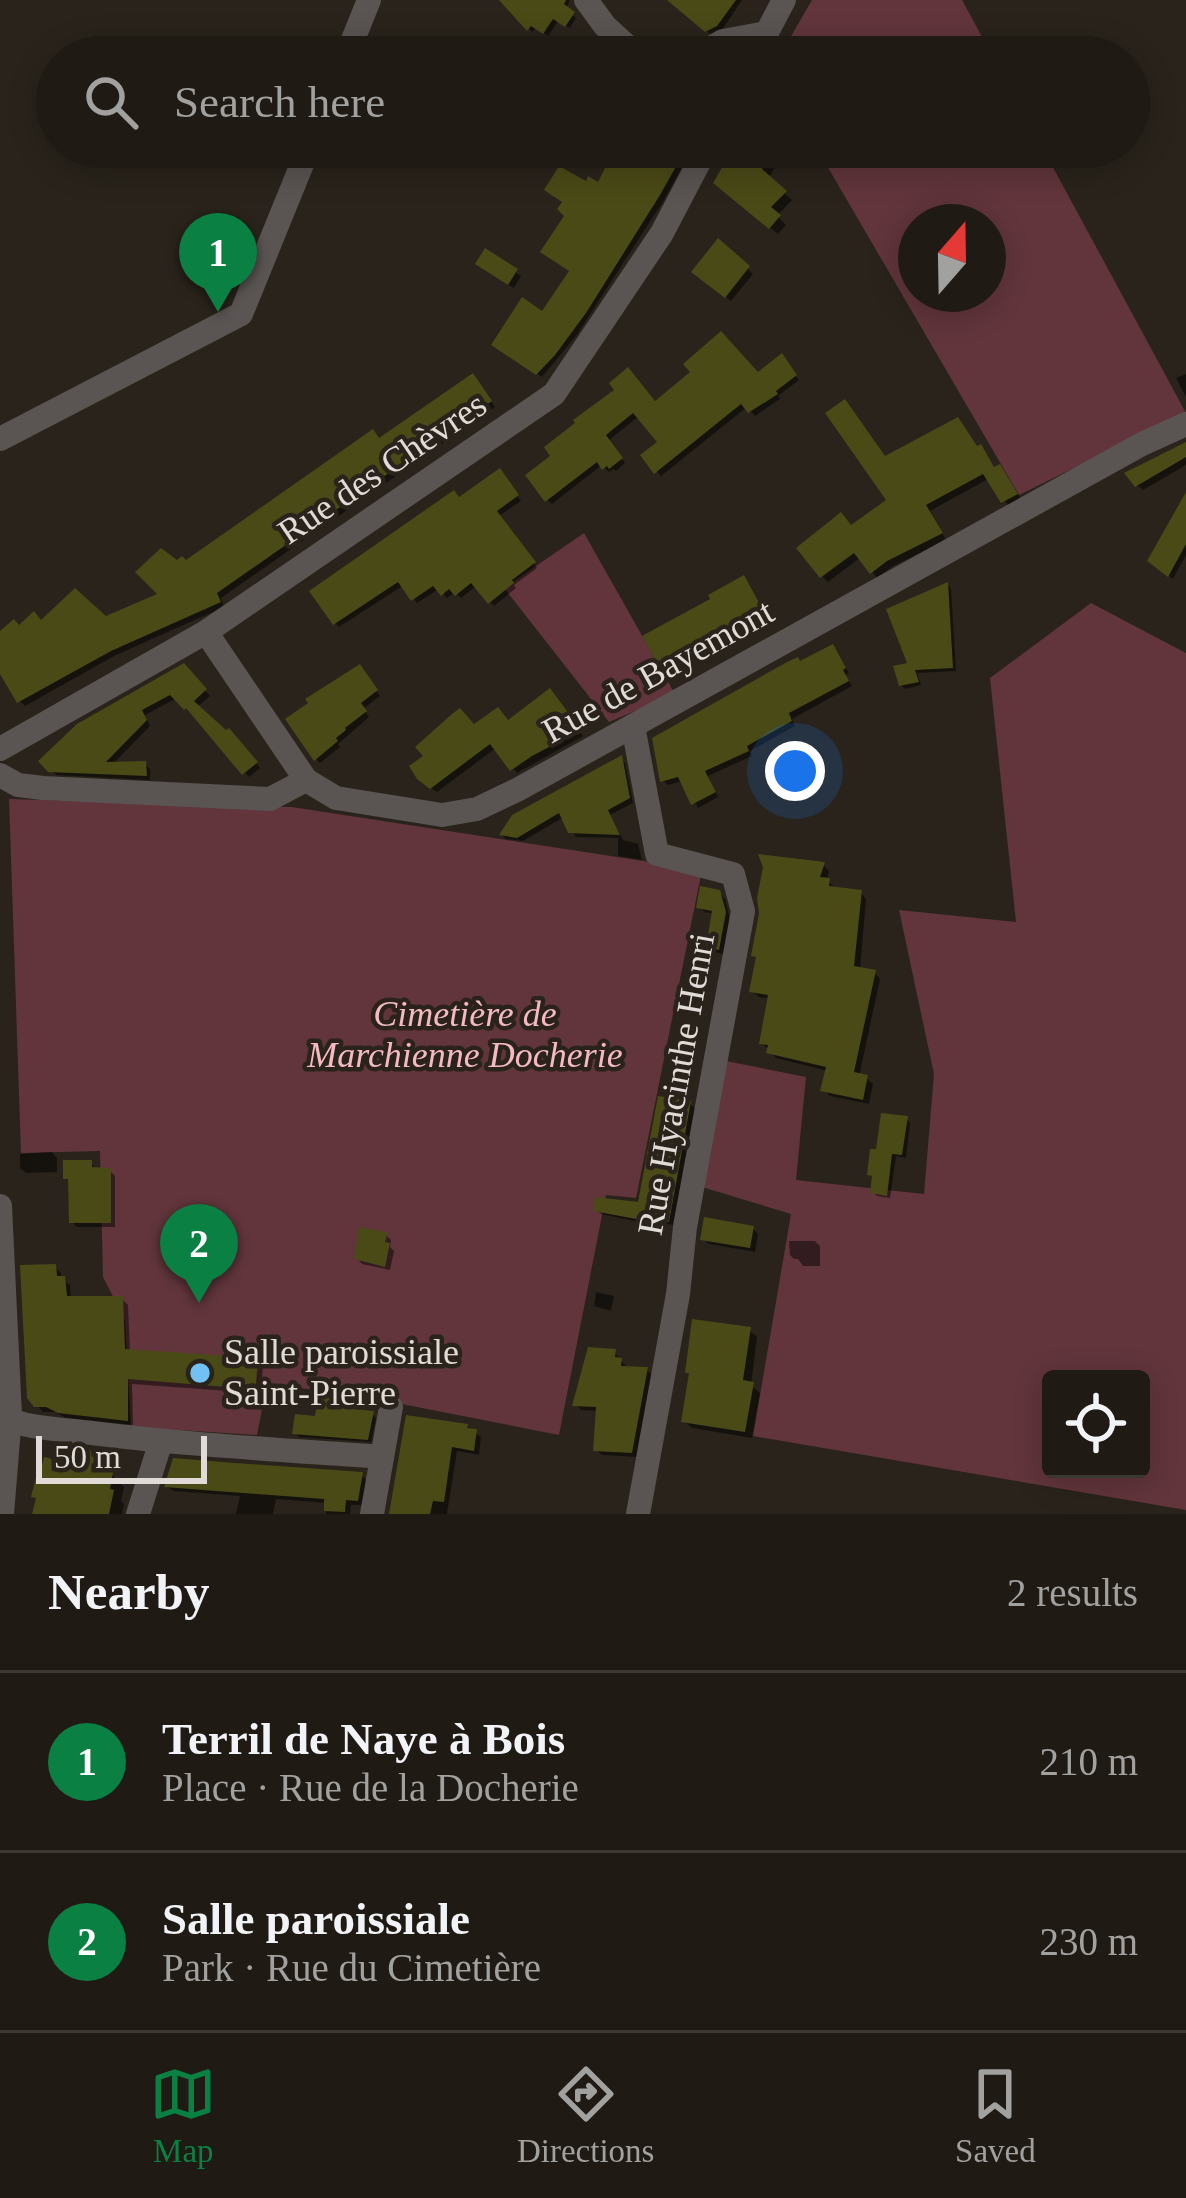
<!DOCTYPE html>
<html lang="en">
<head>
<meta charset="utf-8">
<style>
  body { margin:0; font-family:"Times New Roman",serif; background:#2c2722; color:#f1f3f6 }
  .controls { position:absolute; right:36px; bottom:36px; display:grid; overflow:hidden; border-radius:12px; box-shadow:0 6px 30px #0003 }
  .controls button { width:108px; height:108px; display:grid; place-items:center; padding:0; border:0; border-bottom:3px solid #3c3834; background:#1f1a14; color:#f1f3f6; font:60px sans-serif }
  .compass { position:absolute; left:898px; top:204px; width:108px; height:108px; border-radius:50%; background:#1f1a14; box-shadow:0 6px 30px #0003; rotate:20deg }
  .scale { position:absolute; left:36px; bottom:30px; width:171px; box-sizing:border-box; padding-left:12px; border:6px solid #e0dbd6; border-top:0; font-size:33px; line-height:42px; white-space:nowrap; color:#e0dbd6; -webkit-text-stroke:9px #29231b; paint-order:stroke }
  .you { position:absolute; left:795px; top:771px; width:42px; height:42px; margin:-30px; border:9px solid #fff; border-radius:50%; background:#1a73e8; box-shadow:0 0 0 18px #1a73e833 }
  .badge { display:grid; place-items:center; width:78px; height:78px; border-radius:50%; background:#0b8043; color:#fff; font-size:39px; font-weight:700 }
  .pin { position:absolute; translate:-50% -99px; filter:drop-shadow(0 3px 6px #0008) }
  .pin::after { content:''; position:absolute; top:63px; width:42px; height:36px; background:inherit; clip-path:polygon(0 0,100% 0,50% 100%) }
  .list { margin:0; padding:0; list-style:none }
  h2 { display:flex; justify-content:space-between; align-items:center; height:156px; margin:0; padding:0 48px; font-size:51px }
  h2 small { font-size:39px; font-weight:400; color:#a1a1a0 }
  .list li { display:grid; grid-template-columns:78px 1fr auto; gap:36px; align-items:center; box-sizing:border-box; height:180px; padding:0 48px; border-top:3px solid #3c3834 }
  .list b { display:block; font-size:45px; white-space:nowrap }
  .list p { margin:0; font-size:39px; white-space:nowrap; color:#a1a1a0 }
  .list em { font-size:39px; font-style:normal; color:#a1a1a0 }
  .icon { flex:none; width:66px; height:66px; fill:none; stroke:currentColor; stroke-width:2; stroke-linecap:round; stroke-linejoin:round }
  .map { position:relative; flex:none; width:1186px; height:1514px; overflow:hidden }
  .search { position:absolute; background:#1f1a14; box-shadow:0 6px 30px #0003; left:36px; right:36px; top:36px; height:132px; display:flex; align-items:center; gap:30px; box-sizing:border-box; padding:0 42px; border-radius:66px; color:#a1a1a0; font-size:45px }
  .sheet { height:516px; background:#1f1a14 }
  nav { display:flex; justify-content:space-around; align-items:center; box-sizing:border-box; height:168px; border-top:3px solid #3c3834; background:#1f1a14; font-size:33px; color:#a1a1a0 }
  nav a { display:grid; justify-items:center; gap:6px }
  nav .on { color:#0b8043 }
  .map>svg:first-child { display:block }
  .green { fill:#61353b; fill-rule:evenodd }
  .shadow { fill:#0007 }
  .building { fill:#4a4a17 }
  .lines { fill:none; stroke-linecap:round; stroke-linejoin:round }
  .minor { stroke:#5a5452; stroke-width:24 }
  .poi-dot { fill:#71c1f5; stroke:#29231b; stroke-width:4.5 }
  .labels { text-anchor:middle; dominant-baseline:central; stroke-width:9; stroke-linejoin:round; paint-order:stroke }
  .street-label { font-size:36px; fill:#e0dbd6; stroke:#29231b }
  .park-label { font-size:36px; font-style:italic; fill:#f6b9c1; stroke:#29231b }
  .poi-label { font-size:36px; fill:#e0dbd6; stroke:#29231b; text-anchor:start }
</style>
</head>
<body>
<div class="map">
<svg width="1186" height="1514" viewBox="0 0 1186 1514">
  <rect width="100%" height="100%" fill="#29231b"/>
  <g class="green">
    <polygon points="812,0 962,0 993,57 779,57"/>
    <path d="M816 147H1042L1186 413 1019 495ZM916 222H988V294H916Z"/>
    <polygon points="584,533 675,694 609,722 504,588"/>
    <path d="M1091 603 1186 653V1510L753 1436 791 1214 692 1184 716 1059 806 1077 796 1180 924 1194 934 1074 899 910 1016 922 990 678ZM1051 1379H1141V1469H1051Z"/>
    <polygon points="9,799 292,807 702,870 636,1198 606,1195 559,1435 381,1400 267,1383 257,1435 131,1427 125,1320 103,1277 100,1151 21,1153"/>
  </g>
  <g class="shadow">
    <polygon points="503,0 570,0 566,9 576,18 570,28 558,21 548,36 536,28 532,32"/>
    <polygon points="682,0 742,0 722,30 712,35 691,19"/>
    <polygon points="665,147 693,147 664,200 576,336 542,377 500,349 543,315 572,272 599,187 617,151 653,171"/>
    <polygon points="745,147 789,147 768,178 792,200 777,216 786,225 778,234 724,191"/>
    <polygon points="719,243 753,274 731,301 700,277"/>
    <polygon points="486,252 521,276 514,288 483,268"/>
    <polygon points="786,361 799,380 778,396 780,399 755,416 747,407 661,476 644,456 661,442 639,416 608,441 625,463 616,471 613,469 609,472 602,465 552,504 547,500 554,456 579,423 758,376"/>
    <polygon points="1186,374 1186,397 1176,378"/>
    <polygon points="477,381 495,407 221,598 224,607 116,655 25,706 20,701 0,669 0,635 42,624 106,619 162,596 186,564"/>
    <polygon points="1186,445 1186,465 1143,490 1137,485"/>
    <polygon points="981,447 995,470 1005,473 1022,500 1009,507 990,478 930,511 946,540 893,566 877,578 861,557 828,582 822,576 852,528 890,501 886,459"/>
    <polygon points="503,476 521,501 499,516 537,568 514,585 516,588 494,606 476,586 461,598 455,592 447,598 439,589 417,603 404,585 339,627 335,623 460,500"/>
    <polygon points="1186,497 1186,555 1173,579 1155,565"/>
    <polygon points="749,584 765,614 665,667 660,662"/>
    <polygon points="948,585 951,589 956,671 917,673 921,685 905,689 901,685"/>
    <polygon points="833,647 849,673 845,675 852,686 792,719 795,726 750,751 752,756 708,776 718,797 698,808 683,781 668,785 663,780 801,664"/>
    <polygon points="184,667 210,696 197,707 226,734 229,732 260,768 249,777 193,710 177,698 145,715 150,726 112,765 145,764 150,769 150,780 56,775 43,761"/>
    <polygon points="363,672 380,696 363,709 369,717 338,744 340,747 320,763 316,759"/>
    <polygon points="554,697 583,736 517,773 496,748 437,792 425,784 474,728 509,723"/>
    <polygon points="621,759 625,763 633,803 610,815 623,840 638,844 642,860 618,856 618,838 576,837 564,817 523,841 506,839 502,835"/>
    <polygon points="823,865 829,871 827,880 835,888 860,892 866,899 860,970 874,972 880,979 859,1077 866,1078 873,1084 869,1104 830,1096 824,1090 828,1071 776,1058 762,1043 770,999 759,997 752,991"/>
    <polygon points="719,893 725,899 730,919 724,954 714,952 709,946 715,914 705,912 699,907"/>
    <polygon points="690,1104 695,1109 673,1225 653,1221 652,1225 601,1214 596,1210 640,1205"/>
    <polygon points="906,1119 910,1123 906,1158 896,1156 890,1198 877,1196 873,1192 875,1179 870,1174 878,1152"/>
    <polygon points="52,1152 57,1158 57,1172 26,1173 20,1168 20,1154"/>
    <polygon points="90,1163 96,1168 110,1171 115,1176 115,1227 77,1227 72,1222 71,1183 66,1178"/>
    <polygon points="753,1229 758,1234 755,1252 709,1244 703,1239"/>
    <polygon points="386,1235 391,1240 390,1247 394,1251 390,1270 362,1264 357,1258"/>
    <polygon points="789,1241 815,1241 820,1246 820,1266 803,1266 798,1259 794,1259 790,1255"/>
    <polygon points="55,1267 61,1273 61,1279 70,1285 71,1299 122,1299 128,1305 130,1352 257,1361 263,1367 261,1388 256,1388 256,1393 132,1384 133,1425 66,1418 55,1412 43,1412 30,1397"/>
    <polygon points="596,1292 614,1296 611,1311 594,1306"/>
    <polygon points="749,1330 757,1337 751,1385 760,1393 752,1438 692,1428 684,1421"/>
    <polygon points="614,1352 626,1366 647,1370 652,1375 637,1457 602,1455 597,1450 599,1411 581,1410 576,1405"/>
    <polygon points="335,1402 339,1405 338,1411 372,1414 376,1418 371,1442 299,1437 296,1433 317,1420"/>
    <polygon points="466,1427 481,1437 479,1455 457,1451 447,1514 392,1514"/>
    <polygon points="88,1452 106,1473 112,1475 124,1487 121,1501 124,1504 122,1514 36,1514 56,1463"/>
    <polygon points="361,1475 367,1481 362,1505 351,1505 350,1514 326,1514 327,1503 276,1499 273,1514 236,1514 240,1496 173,1491 167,1486"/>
  </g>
  <g class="building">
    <polygon points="499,0 566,0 564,4 575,12 565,27 553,19 543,34 531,26 527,31"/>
    <polygon points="667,0 736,0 717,26 705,32"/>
    <polygon points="662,147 687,147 660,195 586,313 555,355 536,375 491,345 522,297 542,311 569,271 540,252 564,216 557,209 562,202 544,190 559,166 586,181 588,176 598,182 613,152 651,167"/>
    <polygon points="734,147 776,147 762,169 787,191 771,207 781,215 769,229 713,183"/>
    <polygon points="718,238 750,266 725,298 691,272"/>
    <polygon points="485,248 518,269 508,285 475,264"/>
    <polygon points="721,331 758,372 782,353 797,375 776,391 778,394 748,413 741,404 654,474 640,455 657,442 633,413 606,435 623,458 609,469 607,466 602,470 597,462 545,502 525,475 550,456 544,447 575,423 573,420 614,390 609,383 628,367 655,401 690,372 683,364"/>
    <polygon points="473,373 492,401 217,593 221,602 111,651 17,703 0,674 0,631 14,619 19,625 34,611 41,620 75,588 106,616 157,594 135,572 161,548 177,560 182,556 186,560 373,429 379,438"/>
    <polygon points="845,399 885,456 958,417 977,446 981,444 994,467 1000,464 1018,494 1001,503 983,474 926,505 943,533 887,561 870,574 854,553 820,578 796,548 841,512 851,525 886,500 825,413"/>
    <polygon points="1186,442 1186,457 1135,487 1124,473"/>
    <polygon points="500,468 519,495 497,511 536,562 512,580 514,583 488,604 471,583 455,596 449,589 441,596 433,586 411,601 398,582 333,625 309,591 454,490 459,497"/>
    <polygon points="1186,492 1186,544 1168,577 1147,561"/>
    <polygon points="744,575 762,608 658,664 642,636 710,599 708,595"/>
    <polygon points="948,582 953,668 915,670 919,682 899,686 893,666 907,663 886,609"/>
    <polygon points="833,644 846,668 843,670 849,681 789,713 792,721 747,746 749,751 705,771 716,792 691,805 678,777 660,782 652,738 787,662 798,657 800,661"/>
    <polygon points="184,663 207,689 194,701 226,730 229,728 258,762 242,775 186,708 193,702 184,710 170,695 142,710 147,720 106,762 146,761 147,776 48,772 38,761 77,724"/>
    <polygon points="360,664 378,690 361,703 367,711 345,728 346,730 336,738 338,741 314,761 285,719 308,703 305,699"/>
    <polygon points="550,688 581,730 532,756 510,771 490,744 430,789 417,779 409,766 423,756 415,747 452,714 460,708 474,724 498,707 508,720"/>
    <polygon points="622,755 630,798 608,810 620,835 568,833 559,813 517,838 499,835 512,815"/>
    <polygon points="758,854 825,862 820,877 830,878 829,886 862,890 854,966 876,970 854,1072 868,1075 863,1100 820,1091 826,1067 766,1053 768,1045 759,1044 768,995 749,992 756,957 751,956 759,914 757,898 763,867"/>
    <polygon points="700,886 720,890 726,912 719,950 706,947 712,911 696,908"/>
    <polygon points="658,1096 691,1101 669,1222 648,1218 647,1221 593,1211 595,1197 638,1202"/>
    <polygon points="881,1113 908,1116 902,1155 892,1154 887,1196 870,1193 872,1176 867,1175 870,1149 876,1149"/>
    <polygon points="63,1160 92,1160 92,1167 111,1168 111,1223 69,1223 68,1179 63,1179"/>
    <polygon points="704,1217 754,1226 750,1248 700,1240"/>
    <polygon points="359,1227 388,1232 385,1242 390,1243 385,1267 354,1259"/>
    <polygon points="56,1264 57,1276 65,1276 67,1296 123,1296 125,1349 258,1358 256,1384 251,1383 251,1389 128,1379 128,1421 58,1413 46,1407 34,1407 27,1398 20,1265"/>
    <polygon points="692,1319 751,1327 743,1380 754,1382 745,1432 681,1422 689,1373 685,1373"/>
    <polygon points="588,1347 616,1349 615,1357 622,1358 621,1366 648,1367 632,1453 593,1451 596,1407 572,1406"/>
    <polygon points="318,1396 337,1399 335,1407 374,1411 368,1440 292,1434 295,1414 315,1416"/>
    <polygon points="406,1415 468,1424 467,1428 477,1429 474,1451 452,1447 444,1502 433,1501 430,1514 389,1514"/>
    <polygon points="74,1448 89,1449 101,1469 113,1472 110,1489 114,1490 109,1514 32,1514 36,1498 31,1497 37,1473 40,1474 44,1457 56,1460"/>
    <polygon points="173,1458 235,1463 363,1472 358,1501 346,1500 345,1512 324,1511 324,1499 164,1487"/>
  </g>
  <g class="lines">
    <g class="minor">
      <polyline points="586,0 605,26 639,57"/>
      <polyline points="346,57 369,0"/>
      <polyline points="695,57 723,41 767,33"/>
      <polyline points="754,57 784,0"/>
      <polyline points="0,439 241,314 309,147"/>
      <polyline points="206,632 306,780 336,798 442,815 477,809 517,790 1142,444 1186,424"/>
      <polyline points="633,726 657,854 733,874 743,911 685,1227 678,1294 638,1514"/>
      <polyline points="0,749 206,632 554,394 662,233 707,147"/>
      <polyline points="0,775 18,785 43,788 270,799 306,780"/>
      <polyline points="0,1206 10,1416 2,1514"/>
      <path d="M0 1416C27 1429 62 1429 92 1433 188 1445 285 1450 382 1457"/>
      <polyline points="138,1514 161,1441"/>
      <polyline points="372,1514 391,1407"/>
    </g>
  </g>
  <circle class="poi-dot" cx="200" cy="1373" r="12"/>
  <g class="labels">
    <g class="street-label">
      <text transform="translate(382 468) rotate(-34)">Rue des Chèvres</text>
      <text transform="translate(658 671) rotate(-29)">Rue de Bayemont</text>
      <text transform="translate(676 1084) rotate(-80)">Rue Hyacinthe Henri</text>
    </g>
    <g class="park-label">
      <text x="465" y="1014">Cimetière de<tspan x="465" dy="41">Marchienne Docherie</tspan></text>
    </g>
    <g class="poi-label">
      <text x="224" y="1352">Salle paroissiale<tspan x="224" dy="41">Saint-Pierre</tspan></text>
    </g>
  </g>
</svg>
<div class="controls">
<button><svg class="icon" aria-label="locate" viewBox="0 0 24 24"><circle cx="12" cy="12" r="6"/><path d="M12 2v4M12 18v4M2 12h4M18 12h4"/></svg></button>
</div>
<svg class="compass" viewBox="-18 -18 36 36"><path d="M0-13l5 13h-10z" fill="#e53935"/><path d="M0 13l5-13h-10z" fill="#a1a1a0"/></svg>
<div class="scale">50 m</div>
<div class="you"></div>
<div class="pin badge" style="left:218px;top:312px">1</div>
<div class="pin badge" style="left:199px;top:1303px">2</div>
<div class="search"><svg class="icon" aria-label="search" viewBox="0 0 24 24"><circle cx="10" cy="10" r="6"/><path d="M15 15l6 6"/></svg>Search here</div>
</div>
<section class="sheet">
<h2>Nearby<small>2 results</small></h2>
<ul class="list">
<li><span class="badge">1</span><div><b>Terril de Naye à Bois</b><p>Place · Rue de la Docherie</p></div><em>210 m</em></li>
<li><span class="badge">2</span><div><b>Salle paroissiale</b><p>Park · Rue du Cimetière</p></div><em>230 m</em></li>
</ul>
</section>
<nav>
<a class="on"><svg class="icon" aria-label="map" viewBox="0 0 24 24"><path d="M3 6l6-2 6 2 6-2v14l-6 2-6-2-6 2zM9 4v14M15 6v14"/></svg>Map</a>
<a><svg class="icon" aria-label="directions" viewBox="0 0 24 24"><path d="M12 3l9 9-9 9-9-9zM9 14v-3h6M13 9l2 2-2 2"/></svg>Directions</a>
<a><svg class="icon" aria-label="saved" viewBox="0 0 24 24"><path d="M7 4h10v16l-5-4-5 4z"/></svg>Saved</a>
</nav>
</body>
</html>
